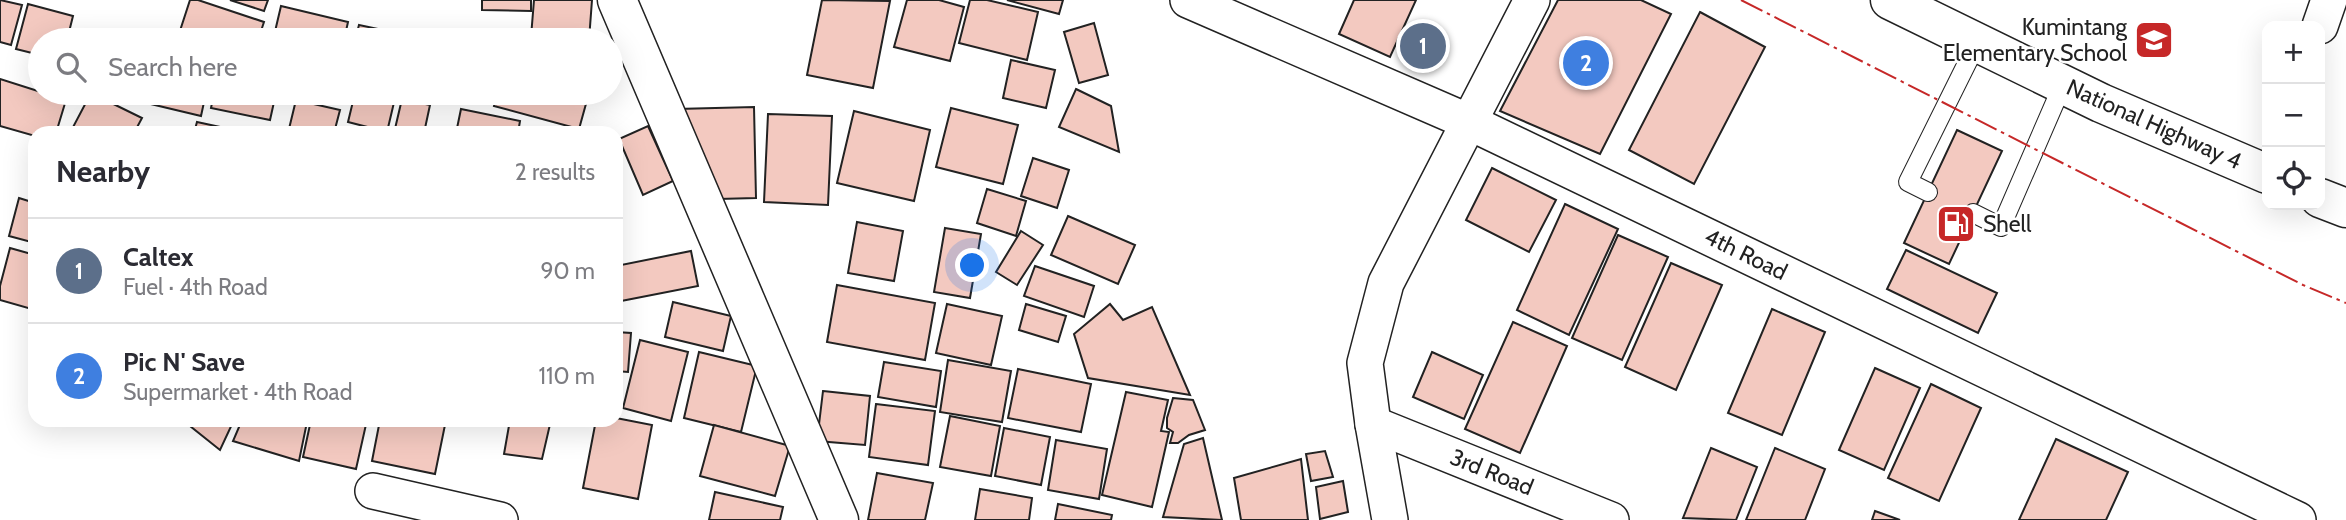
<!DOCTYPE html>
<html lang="en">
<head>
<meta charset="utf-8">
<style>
  body { margin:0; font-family:Cabin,sans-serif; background:#f7f7f7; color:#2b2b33 }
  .controls { position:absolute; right:21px; top:21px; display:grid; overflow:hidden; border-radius:14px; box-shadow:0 7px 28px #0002 }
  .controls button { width:63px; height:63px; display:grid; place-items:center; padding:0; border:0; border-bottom:2px solid #e1e1e2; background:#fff; color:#2b2b33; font:35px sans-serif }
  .you { position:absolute; left:973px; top:266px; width:24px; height:24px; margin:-18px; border:5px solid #fff; border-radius:50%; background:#1a73e8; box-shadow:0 0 0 10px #1a73e833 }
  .badge { display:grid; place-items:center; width:46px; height:46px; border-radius:50%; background:#c62828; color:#fff; font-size:23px; font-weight:700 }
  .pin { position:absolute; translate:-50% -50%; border:4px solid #fff; box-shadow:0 2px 7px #0006 }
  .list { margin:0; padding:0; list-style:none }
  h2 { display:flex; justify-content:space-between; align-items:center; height:91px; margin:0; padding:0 28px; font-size:30px }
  h2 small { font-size:23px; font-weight:400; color:#7c7c81 }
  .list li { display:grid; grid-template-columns:46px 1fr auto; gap:21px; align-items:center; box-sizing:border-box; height:105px; padding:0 28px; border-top:2px solid #e1e1e2 }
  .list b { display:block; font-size:26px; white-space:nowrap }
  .list p { margin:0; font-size:23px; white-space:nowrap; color:#7c7c81 }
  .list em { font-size:23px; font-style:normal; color:#7c7c81 }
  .icon { flex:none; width:38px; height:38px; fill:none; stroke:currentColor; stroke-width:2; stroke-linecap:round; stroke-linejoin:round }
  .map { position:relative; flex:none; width:2346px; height:520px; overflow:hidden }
  .search { position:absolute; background:#fff; box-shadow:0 7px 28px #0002; left:28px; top:28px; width:595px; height:77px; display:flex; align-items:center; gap:18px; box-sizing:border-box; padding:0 24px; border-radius:38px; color:#7c7c81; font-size:26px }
  .panel { position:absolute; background:#fff; box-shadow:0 7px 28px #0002; left:28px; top:126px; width:595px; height:301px; border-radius:21px }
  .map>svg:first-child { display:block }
  .building { fill:#f3c9c0; stroke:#222; stroke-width:2 }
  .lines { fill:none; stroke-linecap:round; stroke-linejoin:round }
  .lane-casing { stroke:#222; stroke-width:20 }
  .street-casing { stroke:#222; stroke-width:38 }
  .secondary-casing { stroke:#222; stroke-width:41 }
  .primary-casing { stroke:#222; stroke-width:41 }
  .lane { stroke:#fff; stroke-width:18 }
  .street { stroke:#fff; stroke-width:35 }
  .secondary { stroke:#fff; stroke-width:38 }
  .primary { stroke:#fff; stroke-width:38 }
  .power { stroke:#c62828; stroke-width:2; stroke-dasharray:24 5 3.5 5; stroke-linecap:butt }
  .labels { text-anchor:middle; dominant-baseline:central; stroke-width:5; stroke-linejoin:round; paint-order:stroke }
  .poi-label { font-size:23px; fill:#222; stroke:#fff; text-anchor:end }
  .street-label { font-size:23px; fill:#222; stroke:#fff }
</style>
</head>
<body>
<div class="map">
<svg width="2346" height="520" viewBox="0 0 2346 520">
  <rect width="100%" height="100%" fill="#fff"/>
  <g class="building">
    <polygon points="0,0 22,5 11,45 0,42"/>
    <polygon points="190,0 198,0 264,22 258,40 177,40"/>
    <polygon points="230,0 268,0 264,11"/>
    <polygon points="482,0 531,0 531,11 482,10"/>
    <polygon points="534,0 592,0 589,40 531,37"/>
    <polygon points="822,0 890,1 873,88 807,75"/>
    <polygon points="907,0 939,0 964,7 950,61 894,47"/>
    <polygon points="970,0 987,0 1038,12 1027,60 959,43"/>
    <polygon points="1007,0 1063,0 1059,14"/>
    <polygon points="1354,0 1416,0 1390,57 1339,34"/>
    <polygon points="1558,0 1641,0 1671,14 1600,154 1500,111"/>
    <polygon points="28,4 73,16 67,40 40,40 40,55 16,49"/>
    <polygon points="281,6 348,22 344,40 273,40"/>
    <polygon points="1700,12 1765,47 1694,184 1629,150"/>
    <polygon points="1094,23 1108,75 1079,83 1064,32"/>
    <polygon points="359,25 430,40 355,40"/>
    <polygon points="1011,60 1055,70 1046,108 1003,98"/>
    <polygon points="0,79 66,100 56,133 35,133 35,136 0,126"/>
    <polygon points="1076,89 1111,106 1119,152 1059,127"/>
    <polygon points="91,93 142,118 134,133 79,133 72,129"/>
    <polygon points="140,93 206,93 201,116 138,101"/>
    <polygon points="214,93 276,93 270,120 211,108"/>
    <polygon points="355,93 396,94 387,132 348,122"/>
    <polygon points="401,93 451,93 449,103"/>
    <polygon points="497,93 589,93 579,129 494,106"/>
    <polygon points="402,99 430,105 424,133 394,133"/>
    <polygon points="296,100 340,110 334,133 288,133"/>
    <polygon points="754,107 756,198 718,199 677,109"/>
    <polygon points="951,108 1018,125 1003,184 936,167"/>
    <polygon points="461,109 520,121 518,133 456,133"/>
    <polygon points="854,111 930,130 914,201 837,183"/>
    <polygon points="768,114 832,116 828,205 764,202"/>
    <polygon points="197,122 248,133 194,133"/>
    <polygon points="648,126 673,181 643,195 619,139"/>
    <polygon points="1957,130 2002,151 1949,264 1904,243"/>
    <polygon points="1033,158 1069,170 1057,208 1021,196"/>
    <polygon points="1492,168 1556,200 1529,252 1466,220"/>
    <polygon points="987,189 1026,201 1016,236 977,223"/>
    <polygon points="19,198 35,203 35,243 9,236"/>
    <polygon points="1565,204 1618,229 1569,335 1517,310"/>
    <polygon points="1068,216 1135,245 1118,284 1051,255"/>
    <polygon points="857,222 903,231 894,281 848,273"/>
    <polygon points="945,228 981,234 970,298 934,292"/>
    <polygon points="1021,231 1043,245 1017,285 996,272"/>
    <polygon points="1618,235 1668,257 1622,360 1572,338"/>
    <polygon points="10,248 35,255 35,310 0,300 0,286"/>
    <polygon points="1906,250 1997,293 1978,333 1887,289"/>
    <polygon points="691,251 698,286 616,302 616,266"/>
    <polygon points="1671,263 1722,285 1676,390 1625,367"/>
    <polygon points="1035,266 1094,286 1084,317 1024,296"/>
    <polygon points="837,285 935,303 925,360 827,342"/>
    <polygon points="673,302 731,316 723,351 665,337"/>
    <polygon points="947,304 1002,316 991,365 936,353"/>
    <polygon points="1026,304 1066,316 1058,342 1019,330"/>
    <polygon points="1110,304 1123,320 1152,307 1190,395 1088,378 1074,334"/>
    <polygon points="1772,309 1825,332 1782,435 1728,413"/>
    <polygon points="1513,322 1567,346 1520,453 1465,429"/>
    <polygon points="616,332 631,333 628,372 616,371"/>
    <polygon points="640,340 688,352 671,421 623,408"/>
    <polygon points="699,352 757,366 741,432 684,418"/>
    <polygon points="1432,352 1483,375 1464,419 1413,397"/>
    <polygon points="948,360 1011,371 1002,422 940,412"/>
    <polygon points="884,362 941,371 936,407 878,397"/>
    <polygon points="1875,368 1920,388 1884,470 1839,450"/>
    <polygon points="1018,369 1091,384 1081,432 1008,418"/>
    <polygon points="1931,384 1981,408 1939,501 1888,478"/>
    <polygon points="823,391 870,396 865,445 817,441"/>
    <polygon points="1126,392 1168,400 1161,431 1169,432 1152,507 1102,495"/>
    <polygon points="1173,398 1193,400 1205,430 1189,435 1178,443 1170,443 1173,432 1167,428 1167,418"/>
    <polygon points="876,404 935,411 928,465 869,457"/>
    <polygon points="950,416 1000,426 991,476 940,467"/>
    <polygon points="616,418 652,425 638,499 583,488 596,420 616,420"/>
    <polygon points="190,420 234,420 220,450 190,426"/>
    <polygon points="242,420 307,422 299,461 233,441"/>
    <polygon points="311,420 367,420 356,469 303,457"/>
    <polygon points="380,420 446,420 435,474 372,461"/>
    <polygon points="510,420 551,420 542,459 504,454"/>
    <polygon points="714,425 790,446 775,496 700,476"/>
    <polygon points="1004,428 1050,437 1041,485 995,476"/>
    <polygon points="1203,438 1222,520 1163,517 1184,444"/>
    <polygon points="2056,439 2128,472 2106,520 2019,520"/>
    <polygon points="1056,440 1107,449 1099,499 1048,490"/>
    <polygon points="1711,448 1757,467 1736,520 1683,518"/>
    <polygon points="1775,448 1825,469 1805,520 1746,520"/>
    <polygon points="1325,451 1333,477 1311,481 1306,454"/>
    <polygon points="1301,459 1308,520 1241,520 1234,478"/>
    <polygon points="877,473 933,483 925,520 868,520"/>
    <polygon points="1343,481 1348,512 1320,519 1316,487"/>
    <polygon points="980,489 1032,498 1029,520 975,520"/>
    <polygon points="715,492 783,507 780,520 709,520"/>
    <polygon points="1058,504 1112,515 1111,520 1055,520"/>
    <polygon points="1875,511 1900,520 1872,520"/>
  </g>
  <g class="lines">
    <g class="lane-casing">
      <g id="lane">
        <polyline points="1928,192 1908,182 1977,43"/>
        <polyline points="1973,213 2001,227 2063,84"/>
      </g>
    </g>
    <g class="street-casing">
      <g id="street">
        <polyline points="1188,0 1469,122 2298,520"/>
        <polyline points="2320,26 2329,0"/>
        <polyline points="1373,424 1611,520"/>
        <polyline points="373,491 500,520"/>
        <polyline points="1390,520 1373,424 1365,363 1386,283 1532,0"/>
      </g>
    </g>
    <g class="secondary-casing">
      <polyline id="secondary" points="617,0 839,520"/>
    </g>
    <g class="primary-casing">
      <g id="primary">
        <polyline points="1890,0 2101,103 2267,174"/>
        <polyline points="2320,198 2346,208"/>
      </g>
    </g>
    <use href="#lane" class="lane"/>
    <use href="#street" class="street"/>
    <use href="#secondary" class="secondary"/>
    <use href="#primary" class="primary"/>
    <polyline class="power" points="1741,0 2303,285 2346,303"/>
  </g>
  <defs>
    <g id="school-square" transform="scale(2.0125)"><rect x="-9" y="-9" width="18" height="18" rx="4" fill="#c62828" stroke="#fff"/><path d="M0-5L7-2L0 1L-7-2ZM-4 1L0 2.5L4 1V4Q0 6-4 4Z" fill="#fff"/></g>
    <g id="fuel-square" transform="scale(2.0125)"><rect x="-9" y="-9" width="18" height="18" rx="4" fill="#c62828" stroke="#fff"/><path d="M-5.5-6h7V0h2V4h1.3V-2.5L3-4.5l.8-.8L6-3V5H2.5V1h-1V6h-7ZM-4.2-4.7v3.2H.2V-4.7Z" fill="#fff"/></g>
  </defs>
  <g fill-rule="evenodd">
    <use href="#school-square" x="2154" y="40"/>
    <use href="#fuel-square" x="1956" y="224"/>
  </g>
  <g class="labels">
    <g class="poi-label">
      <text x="2127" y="27">Kumintang<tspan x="2127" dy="26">Elementary School</tspan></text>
      <text x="1983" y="224" text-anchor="start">Shell</text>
    </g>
    <g class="street-label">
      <text transform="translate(2154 124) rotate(24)">National Highway 4</text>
      <text transform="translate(1746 254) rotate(26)">4th Road</text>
      <text transform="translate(1492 472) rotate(22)">3rd Road</text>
    </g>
  </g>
</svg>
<div class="controls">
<button>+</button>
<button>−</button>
<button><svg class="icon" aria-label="locate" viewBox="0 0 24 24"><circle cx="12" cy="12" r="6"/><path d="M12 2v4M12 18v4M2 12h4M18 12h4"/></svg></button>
</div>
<div class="you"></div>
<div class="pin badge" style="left:1423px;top:46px;background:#5c6f8a">1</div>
<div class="pin badge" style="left:1586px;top:63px;background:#3f7fe0">2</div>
<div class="search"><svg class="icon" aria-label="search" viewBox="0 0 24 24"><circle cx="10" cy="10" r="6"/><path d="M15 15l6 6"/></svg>Search here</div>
<section class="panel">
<h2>Nearby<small>2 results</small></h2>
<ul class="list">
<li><span class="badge" style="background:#5c6f8a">1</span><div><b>Caltex</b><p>Fuel · 4th Road</p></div><em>90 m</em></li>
<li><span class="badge" style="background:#3f7fe0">2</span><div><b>Pic N' Save</b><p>Supermarket · 4th Road</p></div><em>110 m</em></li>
</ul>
</section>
</div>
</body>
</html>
